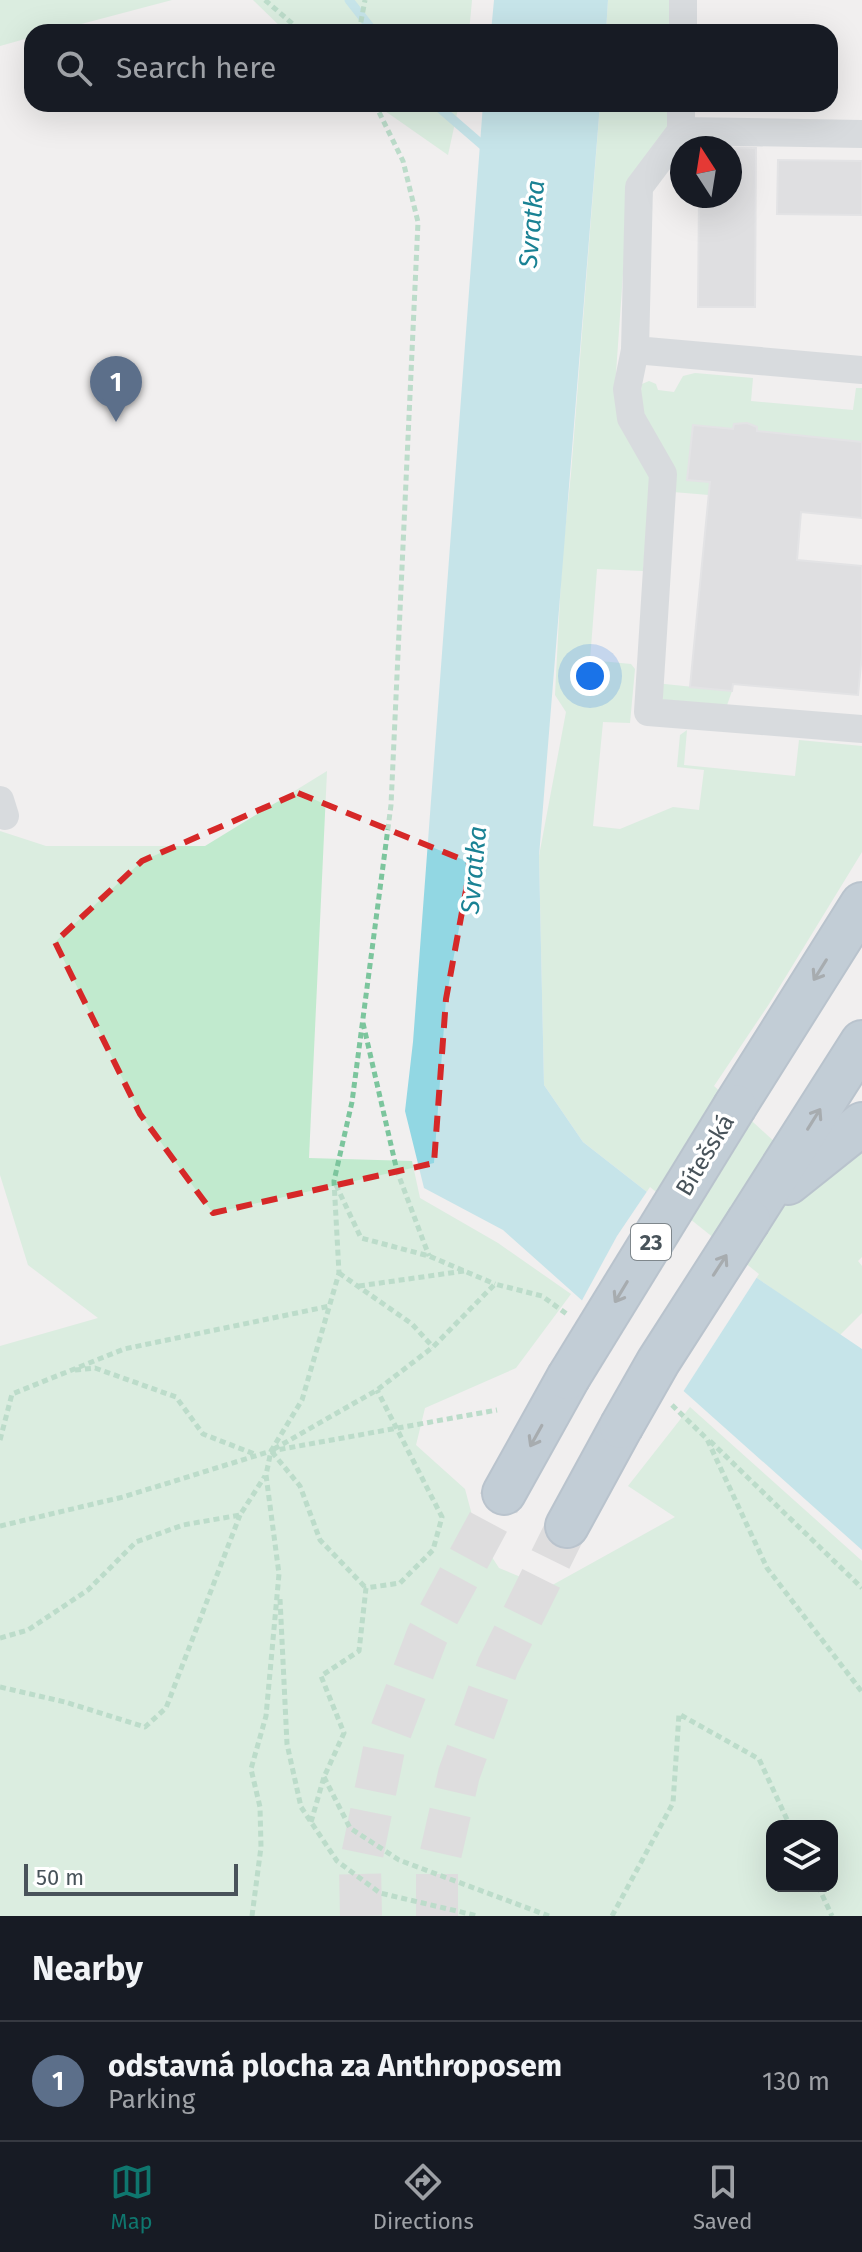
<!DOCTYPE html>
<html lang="en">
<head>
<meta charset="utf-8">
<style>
  body { margin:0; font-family:"Fira Sans",sans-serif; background:#242831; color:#f1f3f6 }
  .controls { position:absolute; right:24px; bottom:24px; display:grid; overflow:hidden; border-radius:16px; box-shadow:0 8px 32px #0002 }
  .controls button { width:72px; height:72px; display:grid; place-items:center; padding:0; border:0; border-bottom:2px solid #363941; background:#171b24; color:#f1f3f6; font:40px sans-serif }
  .compass { position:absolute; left:670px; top:136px; width:72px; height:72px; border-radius:50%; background:#171b24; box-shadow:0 8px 32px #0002; rotate:348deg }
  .scale { position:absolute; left:24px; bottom:20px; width:214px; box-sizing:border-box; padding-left:8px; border:4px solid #48535a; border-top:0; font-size:22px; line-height:28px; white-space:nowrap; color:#48535a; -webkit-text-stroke:6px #fff; paint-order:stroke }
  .you { position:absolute; left:590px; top:676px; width:28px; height:28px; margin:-20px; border:6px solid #fff; border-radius:50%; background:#1a73e8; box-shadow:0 0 0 12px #1a73e833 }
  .badge { display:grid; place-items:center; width:52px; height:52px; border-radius:50%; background:#0f766e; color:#fff; font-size:26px; font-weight:700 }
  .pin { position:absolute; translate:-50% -66px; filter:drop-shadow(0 2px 4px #0008) }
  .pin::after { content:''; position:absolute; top:42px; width:28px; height:24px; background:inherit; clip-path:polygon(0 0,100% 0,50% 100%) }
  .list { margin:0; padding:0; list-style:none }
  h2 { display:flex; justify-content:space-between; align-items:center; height:104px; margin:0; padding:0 32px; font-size:34px }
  h2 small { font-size:26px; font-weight:400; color:#9ea1a6 }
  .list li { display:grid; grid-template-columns:52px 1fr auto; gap:24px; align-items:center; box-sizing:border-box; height:120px; padding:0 32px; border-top:2px solid #363941 }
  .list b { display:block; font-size:30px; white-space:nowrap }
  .list p { margin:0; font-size:26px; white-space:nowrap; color:#9ea1a6 }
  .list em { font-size:26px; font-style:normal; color:#9ea1a6 }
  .icon { flex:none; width:44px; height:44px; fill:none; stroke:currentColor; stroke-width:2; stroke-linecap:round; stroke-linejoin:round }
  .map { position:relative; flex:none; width:862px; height:1916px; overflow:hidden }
  .search { position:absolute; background:#171b24; box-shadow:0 8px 32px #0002; left:24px; right:24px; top:24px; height:88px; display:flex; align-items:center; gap:20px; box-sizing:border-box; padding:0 28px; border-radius:24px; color:#9ea1a6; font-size:30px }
  .sheet { height:224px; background:#171b24 }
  nav { display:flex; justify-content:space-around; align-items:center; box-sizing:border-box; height:112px; border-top:2px solid #363941; background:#171b24; font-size:22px; color:#9ea1a6 }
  nav a { display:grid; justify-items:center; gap:4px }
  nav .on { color:#0f766e }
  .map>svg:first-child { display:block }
  .green { fill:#c1eace; fill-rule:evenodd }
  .water { fill:#92d7e3 }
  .pier { fill:#f1efef }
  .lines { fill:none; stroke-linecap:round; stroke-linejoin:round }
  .stream { stroke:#92d7e3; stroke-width:9 }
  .building { fill:#c9ccd1; stroke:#d3d5d9; stroke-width:2 }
  .highway-tunnel { stroke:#c7c8ca; stroke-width:42; stroke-dasharray:42 21; stroke-linecap:butt }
  .highway-casing { stroke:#768fa4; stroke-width:46 }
  .path { stroke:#7cc59d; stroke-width:5; stroke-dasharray:6 4; stroke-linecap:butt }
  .minor { stroke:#bbc4ca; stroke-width:28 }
  .highway { stroke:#8ba4b8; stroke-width:42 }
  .highway-bridge-casing { stroke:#768fa4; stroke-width:46; stroke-linecap:butt }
  .highway-bridge { stroke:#8ba4b8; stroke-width:42 }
  .oneway { stroke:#4f5b63 }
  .marked { fill:none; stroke:#d62828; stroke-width:6; stroke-dasharray:16 10; stroke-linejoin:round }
  .labels { text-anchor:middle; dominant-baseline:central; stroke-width:7; stroke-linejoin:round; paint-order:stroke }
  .shield { fill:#fff; stroke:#7f878c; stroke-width:2 }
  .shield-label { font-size:22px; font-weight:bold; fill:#48535a }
  .street-label { font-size:24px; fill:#48535a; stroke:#fff }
  .water-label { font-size:26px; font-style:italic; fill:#1a8294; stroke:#fff }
</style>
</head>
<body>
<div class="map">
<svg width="862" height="1916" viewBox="0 0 862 1916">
  <rect width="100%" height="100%" fill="#f1efef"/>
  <g class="green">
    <polygon points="0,0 172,0 51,32 32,32 32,37 0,46"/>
    <polygon points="253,0 472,0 469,32 286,32"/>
    <polygon points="608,0 672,0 671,32 606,32"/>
    <polygon points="375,104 459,104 448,155"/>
    <polygon points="600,104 670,104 670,130 628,203 615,387 651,482 643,571 597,569 590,660 631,664 635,669 630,723 603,722 593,826 620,829 673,807 699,810 704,770 677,767 680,735 687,730 684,765 795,776 799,740 862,746 862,852 769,1004 714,1086 819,1183 862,1143 862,1257 858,1261 862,1266 862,1313 839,1336 757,1278 583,1142 544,1085 539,856 566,712 555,695 562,560 571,474"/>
    <polygon points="695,373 753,378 751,401 853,410 856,388 862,388 862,442 757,431 757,427 747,423 733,429 693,425 687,480 710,482 709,495 673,492 639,403 642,384 649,381 656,384 658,390 674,392 683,376"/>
    <polygon points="655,683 732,691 726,708 658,699"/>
    <path d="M327 771 309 1158 412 1161 420 1198 498 1243 571 1294 516 1368 425 1408 416 1445 465 1489 477 1534 499 1568 547 1588 675 1517 628 1486 690 1407 862 1561V1916H0V1346L98 1318 28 1265 0 1175V831L46 846H205ZM772 1826H832V1886H772Z"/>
  </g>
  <g class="water">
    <polygon points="494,0 608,0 606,32 491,32"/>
    <polygon points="483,104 600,104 539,856 544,1085 583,1142 757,1278 862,1349 862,1550 503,1230 424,1188 405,1111 413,1042"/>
  </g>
  <polygon class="pier" points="650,1187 759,1274 681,1395 580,1304 617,1236"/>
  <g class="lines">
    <g class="stream">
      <polyline points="349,0 374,32"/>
      <polyline points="435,104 487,149"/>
    </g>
  </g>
  <g class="building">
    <polygon points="699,147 756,148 755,307 698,307 699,196 730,196 730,148"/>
    <polygon points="778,160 862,161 862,215 777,214"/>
    <polygon points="747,423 757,427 757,431 862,442 862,518 801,512 797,560 862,566 862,654 858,695 733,684 732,691 690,687 710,482 687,480 693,425 733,429 734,424"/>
  </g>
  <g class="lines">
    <g class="highway-tunnel">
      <polyline points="361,1916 360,1866 384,1749 427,1636 504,1493"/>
      <polyline points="437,1916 437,1870 459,1774 498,1666 567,1526"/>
    </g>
    <g class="highway-casing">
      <g id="highway">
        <polyline points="735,1106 862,904"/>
        <polyline points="788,1183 862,1124"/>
        <polyline points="749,1220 862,1042"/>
        <polyline points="504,1493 568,1378"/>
        <polyline points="567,1526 621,1427"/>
      </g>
    </g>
    <g class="path">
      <polyline points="265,0 302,32"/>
      <polyline points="359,32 365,0"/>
      <polyline points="363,1023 397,1171 429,1256"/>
      <polyline points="336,1185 361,1238 429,1256 495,1284"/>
      <polyline points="339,1273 412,1324 433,1347"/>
      <polyline points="359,1286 464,1271"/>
      <polyline points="75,1370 95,1368 176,1397 203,1434 257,1455"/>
      <polyline points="672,1405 707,1439 767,1568 862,1692"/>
      <polyline points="0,1440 12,1394 124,1349 330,1306"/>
      <polyline points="710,1441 862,1588"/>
      <polyline points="274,1449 377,1390 433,1347 495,1284 542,1296 568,1315"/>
      <polyline points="272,1452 300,1486 320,1540 366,1588"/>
      <polyline points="0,1526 123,1497 271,1451 497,1410"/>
      <polyline points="280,1599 287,1744 301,1807 337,1861 380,1893 478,1916"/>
      <polyline points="0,1638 28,1630 88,1590 136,1542 183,1525 240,1515 265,1476"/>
      <polyline points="0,1687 65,1702 145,1727 166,1708 240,1515"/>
      <polyline points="324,1777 350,1828 399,1860 549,1916"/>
      <polyline points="311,1822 324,1777 344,1733 321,1676 359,1651 366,1588 400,1583 433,1550 442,1517 377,1390"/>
      <polyline points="818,1886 832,1916"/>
      <polyline points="252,1916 261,1847 260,1807 251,1769 266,1716 279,1574 266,1475 271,1451 302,1400 339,1273 334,1181 352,1102 391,805 418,222 403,161 375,104"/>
      <polyline points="612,1916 673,1803 679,1714 759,1759 790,1826"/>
    </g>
    <g class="minor">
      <polyline points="683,32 683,0"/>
      <polyline points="681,104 681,131 639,187 635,350 862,370"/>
      <polyline points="681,131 862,134"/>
      <polyline points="635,350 627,389 631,418 663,474 648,712 862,729"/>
      <polyline points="0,800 5,816"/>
    </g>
    <use href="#highway" class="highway"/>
    <g class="highway-bridge-casing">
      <g id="highway-bridge">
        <polyline points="568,1378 735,1106"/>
        <polyline points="621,1427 658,1362 749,1220"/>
      </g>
    </g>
    <use href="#highway-bridge" class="highway-bridge"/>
  </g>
  <defs><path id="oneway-shaft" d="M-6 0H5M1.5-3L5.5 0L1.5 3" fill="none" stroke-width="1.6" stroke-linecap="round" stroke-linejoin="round" transform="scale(2)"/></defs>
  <g class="oneway">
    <use href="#oneway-shaft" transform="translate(820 970) rotate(122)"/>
    <use href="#oneway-shaft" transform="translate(814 1119) rotate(-58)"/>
    <use href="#oneway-shaft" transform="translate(720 1265) rotate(-57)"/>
    <use href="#oneway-shaft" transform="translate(621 1292) rotate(121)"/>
    <use href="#oneway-shaft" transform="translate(536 1436) rotate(119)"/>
  </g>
  <path d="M0 0H862V1916H0ZM298 793 471 863 446 999 434 1163 213 1213 140 1114 55 942 142 861Z" fill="#f1efef" fill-opacity=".55" fill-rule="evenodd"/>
  <path class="marked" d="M298 793 471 863 446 999 434 1163 213 1213 140 1114 55 942 142 861Z"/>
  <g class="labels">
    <rect class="shield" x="631" y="1224" width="40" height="36" rx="6"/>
    <g class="shield-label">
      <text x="651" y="1242">23</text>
    </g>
    <g class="street-label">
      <text transform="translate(705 1155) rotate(-59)">Bítešská</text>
    </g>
    <g class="water-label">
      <text transform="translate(532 224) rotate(-85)">Svratka</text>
      <text transform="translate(474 870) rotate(-85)">Svratka</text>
    </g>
  </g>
</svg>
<div class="controls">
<button><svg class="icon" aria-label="layers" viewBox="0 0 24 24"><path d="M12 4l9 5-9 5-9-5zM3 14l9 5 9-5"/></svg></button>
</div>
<svg class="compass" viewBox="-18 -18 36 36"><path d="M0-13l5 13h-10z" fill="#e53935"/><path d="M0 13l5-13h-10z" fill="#9ea1a6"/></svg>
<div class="scale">50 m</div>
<div class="you"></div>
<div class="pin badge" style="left:116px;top:422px;background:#5c6f8a">1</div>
<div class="search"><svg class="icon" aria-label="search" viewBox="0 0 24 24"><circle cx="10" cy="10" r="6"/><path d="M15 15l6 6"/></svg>Search here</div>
</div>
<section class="sheet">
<h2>Nearby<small></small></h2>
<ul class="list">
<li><span class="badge" style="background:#5c6f8a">1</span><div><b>odstavná plocha za Anthroposem</b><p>Parking</p></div><em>130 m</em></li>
</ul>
</section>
<nav>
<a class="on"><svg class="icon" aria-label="map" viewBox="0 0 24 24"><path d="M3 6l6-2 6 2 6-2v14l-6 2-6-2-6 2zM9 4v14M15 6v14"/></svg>Map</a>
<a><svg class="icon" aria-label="directions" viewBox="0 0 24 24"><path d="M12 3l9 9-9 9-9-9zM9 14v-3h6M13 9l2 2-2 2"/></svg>Directions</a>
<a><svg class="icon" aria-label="saved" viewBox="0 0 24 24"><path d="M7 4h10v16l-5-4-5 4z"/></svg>Saved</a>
</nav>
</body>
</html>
